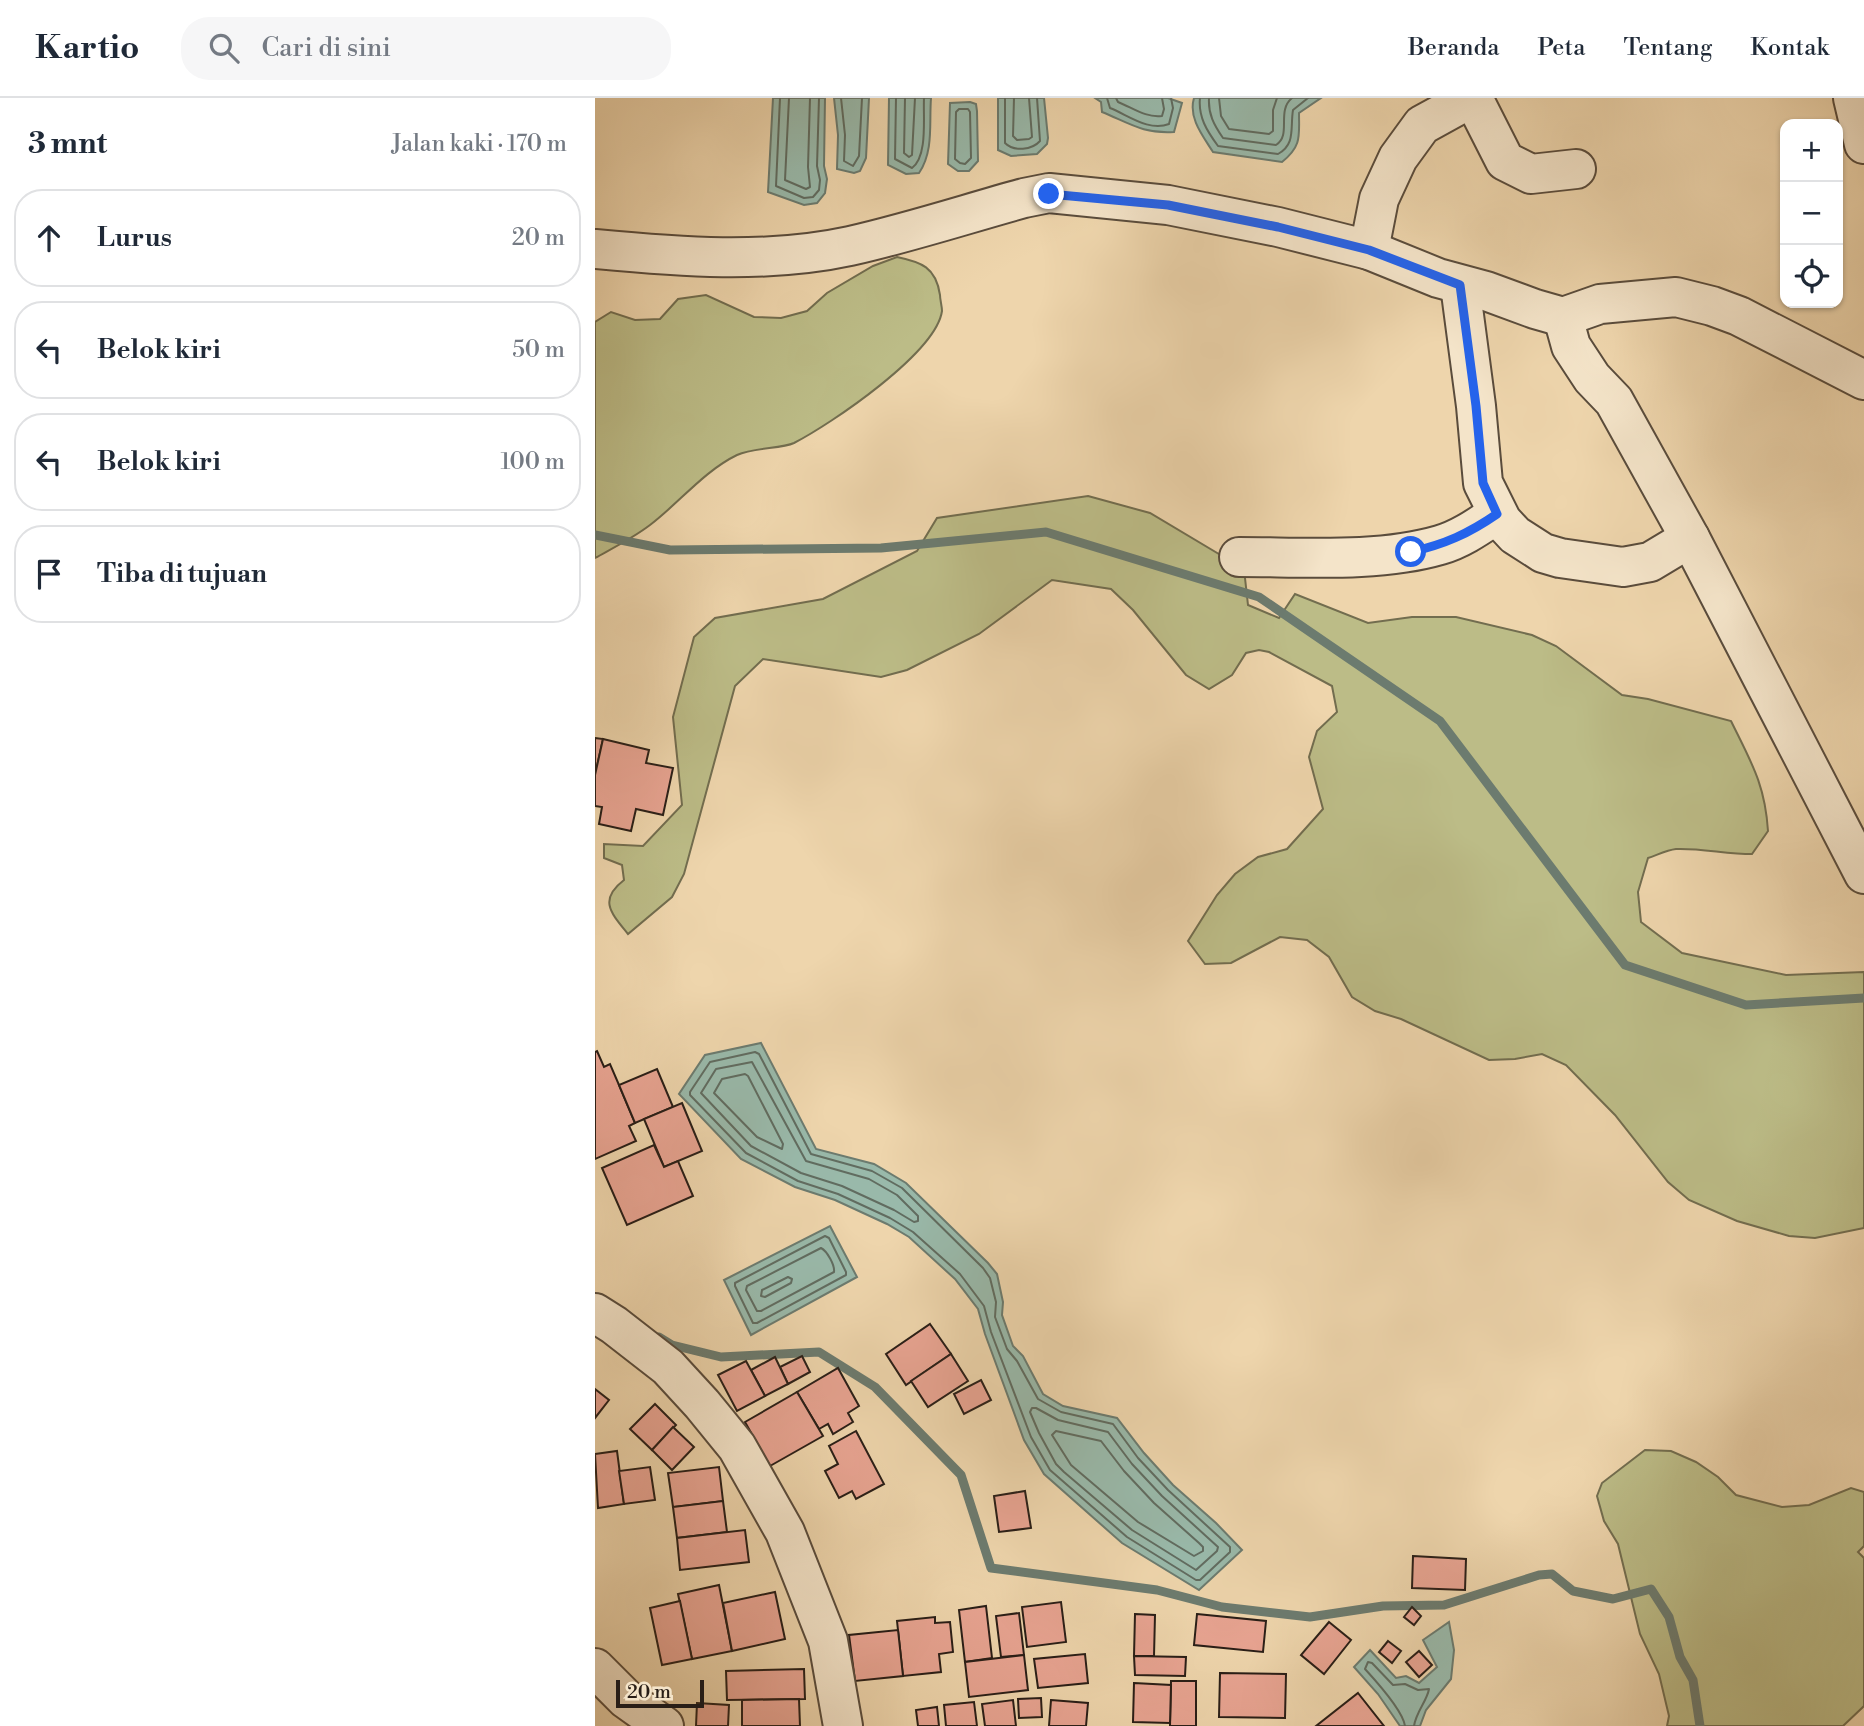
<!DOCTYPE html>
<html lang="id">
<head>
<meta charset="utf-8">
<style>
  body { margin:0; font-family:"Libre Bodoni",serif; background:#f6f6f7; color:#1f2937 }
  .controls { position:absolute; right:21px; top:21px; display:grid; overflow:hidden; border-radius:14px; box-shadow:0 2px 5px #0004 }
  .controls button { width:63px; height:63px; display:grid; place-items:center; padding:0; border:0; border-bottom:2px solid #e0e1e3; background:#fff; color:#1f2937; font:35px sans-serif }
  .scale { position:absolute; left:21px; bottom:18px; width:88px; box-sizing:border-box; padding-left:7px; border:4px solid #291e17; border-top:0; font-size:19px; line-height:24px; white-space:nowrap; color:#291e17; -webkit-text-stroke:5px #f4e4c9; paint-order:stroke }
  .stop { position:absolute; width:21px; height:21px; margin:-16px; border:5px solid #2563eb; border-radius:50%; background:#fff }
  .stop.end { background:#2563eb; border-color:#fff; box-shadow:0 2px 7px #0008 }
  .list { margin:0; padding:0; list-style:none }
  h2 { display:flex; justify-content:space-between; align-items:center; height:91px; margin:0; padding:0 28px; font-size:30px }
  h2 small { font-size:23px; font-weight:400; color:#747a83 }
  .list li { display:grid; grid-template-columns:46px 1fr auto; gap:21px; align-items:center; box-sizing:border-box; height:98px; margin:0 14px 14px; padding:0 14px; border:2px solid #e0e1e3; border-radius:28px }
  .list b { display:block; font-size:26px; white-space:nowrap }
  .list em { font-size:23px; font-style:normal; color:#747a83 }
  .icon { flex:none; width:38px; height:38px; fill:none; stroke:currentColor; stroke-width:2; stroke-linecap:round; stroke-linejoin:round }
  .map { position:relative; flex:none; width:1269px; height:1628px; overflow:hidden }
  header { display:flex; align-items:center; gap:42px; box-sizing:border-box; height:98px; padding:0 35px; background:#fff; border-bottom:2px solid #e0e1e3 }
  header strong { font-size:33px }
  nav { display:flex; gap:38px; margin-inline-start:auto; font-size:24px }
  .search { width:490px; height:63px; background:#f6f6f7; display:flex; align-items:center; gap:18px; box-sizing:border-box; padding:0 24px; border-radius:28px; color:#747a83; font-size:26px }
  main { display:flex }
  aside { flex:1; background:#fff }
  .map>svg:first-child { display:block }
  .green { fill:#bcbc87; stroke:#726d4f; stroke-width:2 }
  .water { fill:#99b9aa; stroke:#6c7b6f; stroke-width:2 }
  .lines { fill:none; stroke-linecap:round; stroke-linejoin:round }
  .shore { stroke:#616c60; stroke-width:2 }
  .stream { stroke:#6c7b6f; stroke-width:9 }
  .building { fill:#e8a492; stroke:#291e17; stroke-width:2 }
  .minor-casing { stroke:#5a4c3c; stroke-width:42 }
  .minor { stroke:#f4e4c9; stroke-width:38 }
  .route { stroke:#2563eb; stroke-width:9 }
</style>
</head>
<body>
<header>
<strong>Kartio</strong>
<div class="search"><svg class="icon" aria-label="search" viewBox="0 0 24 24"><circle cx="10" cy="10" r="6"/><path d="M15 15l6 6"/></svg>Cari di sini</div>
<nav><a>Beranda</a><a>Peta</a><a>Tentang</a><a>Kontak</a></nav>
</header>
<main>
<aside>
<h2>3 mnt<small>Jalan kaki · 170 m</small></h2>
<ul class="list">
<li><svg class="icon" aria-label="ahead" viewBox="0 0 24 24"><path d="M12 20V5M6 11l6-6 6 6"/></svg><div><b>Lurus</b></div><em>20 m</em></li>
<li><svg class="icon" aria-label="left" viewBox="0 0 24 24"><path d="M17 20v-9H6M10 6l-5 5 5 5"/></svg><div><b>Belok kiri</b></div><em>50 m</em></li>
<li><svg class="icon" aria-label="left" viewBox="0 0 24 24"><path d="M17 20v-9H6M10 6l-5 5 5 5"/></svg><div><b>Belok kiri</b></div><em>100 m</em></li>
<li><svg class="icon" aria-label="arrive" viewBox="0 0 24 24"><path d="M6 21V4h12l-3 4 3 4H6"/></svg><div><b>Tiba di tujuan</b></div></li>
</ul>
</aside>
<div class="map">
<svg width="1269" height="1628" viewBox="0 0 1269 1628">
  <rect width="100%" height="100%" fill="#eed5ac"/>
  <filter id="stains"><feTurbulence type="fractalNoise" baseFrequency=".00286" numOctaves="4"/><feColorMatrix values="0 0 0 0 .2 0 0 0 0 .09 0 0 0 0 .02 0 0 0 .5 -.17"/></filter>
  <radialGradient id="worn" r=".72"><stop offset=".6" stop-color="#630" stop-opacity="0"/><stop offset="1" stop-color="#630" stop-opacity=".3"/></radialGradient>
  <g class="green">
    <path d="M302 159C326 164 341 169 345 197 345 202 347 208 347 213 341 255 236 326 199 345 186 351 159 349 142 357 109 373 84 405 55 427 38 440 18 450 0 460V224L16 214 40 222 65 221 83 201 111 197 159 219 186 220 212 213 232 195 278 168Z"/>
    <path d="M493 398 555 415 649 471 653 507 684 520 700 496 773 525 817 519H861L937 537 961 548 1027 597 1053 601 1136 623C1156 664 1170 686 1173 733L1157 756C1131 756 1106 750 1081 751 1072 752 1062 757 1053 760L1043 794 1046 824 1087 855 1191 877 1269 874V1130L1220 1140 1194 1138 1142 1123 1094 1102 1073 1084 1020 1017 971 967 947 956 920 961 894 962 806 921 780 913 757 899 734 859 712 842 685 839 636 865 610 866 593 843 622 797 640 776 663 759 692 751 728 711 714 659 722 633 742 614 737 588 674 554 664 552 651 555 637 577 614 591 591 577 538 512 516 491 457 482 384 536 312 572 286 579 168 561 140 588 89 776 77 799 33 836C16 815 3 802 29 782L27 767 9 760V746L48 748 87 707 78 619 99 539 120 520 228 501 322 453 342 420Z"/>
    <polygon points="1050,1352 1076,1353 1101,1364 1123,1379 1141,1397 1187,1409 1214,1407 1256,1390 1269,1394 1269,1448 1263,1454 1269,1460 1269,1608 1248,1628 1072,1628 1074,1618 1064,1576 1045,1536 1023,1446 1009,1423 1002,1398 1007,1385"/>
  </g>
  <g class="water">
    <polygon points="178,0 230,0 229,68 232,81 230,95 222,105 209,107 173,94"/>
    <polygon points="239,0 274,0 271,60 265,73 259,75 242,71 243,37"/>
    <path d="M294 0H336C334 25 339 53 324 75L311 76 293 67Z"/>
    <polygon points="403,0 449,0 453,40 452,46 442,56 416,58 403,52"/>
    <path d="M500 0H573L587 5 579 34C548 36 534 25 507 14L506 4Z"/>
    <path d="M599 0H726L704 15C704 38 707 48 687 64L618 54C608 38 593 20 599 0Z"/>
    <polygon points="375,4 381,6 382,13 383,63 374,73 363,73 353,66 355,5"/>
    <polygon points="166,945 221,1051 279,1066 311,1085 393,1165 402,1176 408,1204 407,1217 418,1248 428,1258 448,1296 468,1308 522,1320 549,1355 578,1387 621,1425 647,1452 604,1492 527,1445 449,1376 429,1342 390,1236 383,1211 360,1181 314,1139 292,1126 240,1102 200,1089 146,1061 84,996 110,957"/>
    <polygon points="235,1128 262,1179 156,1237 129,1182"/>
    <polygon points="854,1524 859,1552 856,1581 831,1612 825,1628 805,1628 783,1596 759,1569 775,1552 801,1580 811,1578 824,1585 842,1569 828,1542"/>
  </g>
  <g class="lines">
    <g class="shore">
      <polyline points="185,0 181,88 209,100 218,99 224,92 225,82 222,68 224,0"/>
      <polyline points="194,0 190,82 211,91 215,89 213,69 215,0"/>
      <polyline points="246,0 250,37 249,63 258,68 264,58 267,0"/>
      <path d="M301 0 300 61 317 70C333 58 328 19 329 0"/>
      <polyline points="310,0 309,55 314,59 317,57 320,0"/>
      <path d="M410 0V45C419 54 437 52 445 43L442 0"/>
      <polyline points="419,0 418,38 422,42 434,41 437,39 434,0"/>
      <path d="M512 0 515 10C533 17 554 34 574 26L578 10 576 0"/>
      <path d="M521 0 523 4C538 10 551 20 567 18L569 11 567 0"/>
      <path d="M605 0C603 19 612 33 623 48L683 56C701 46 695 30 698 12L713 0"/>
      <path d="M614 0C613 16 619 27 628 40L681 47C697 37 681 13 697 0"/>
      <polyline points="624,0 626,18 634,31 674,36 678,33 678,12 682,0"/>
      <polygon points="364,11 373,11 375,14 376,60 370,66 365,65 360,61 361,14"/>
      <polygon points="160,954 164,956 216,1056 277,1073 307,1090 388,1170 395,1180 401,1204 400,1219 412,1251 422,1263 443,1301 466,1314 518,1326 543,1360 573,1392 635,1449 635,1454 605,1482 601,1482 532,1439 455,1372 436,1339 396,1234 389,1208 365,1176 318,1134 295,1120 243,1096 203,1083 151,1055 95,997 95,994 115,964"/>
      <polygon points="157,964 211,1063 274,1081 302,1097 323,1118 323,1123 319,1124 299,1112 247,1088 206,1075 156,1048 106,995 121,971"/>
      <polygon points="150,976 153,978 188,1046 187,1051 162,1039 119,995 127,981"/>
      <polygon points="230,1138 234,1140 251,1174 251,1177 162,1225 158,1225 140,1188 140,1185"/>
      <path d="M226 1150C232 1153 240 1167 239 1174L166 1213H162L151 1192 152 1188Z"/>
      <polygon points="193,1179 197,1181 196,1185 170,1199 166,1198 167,1192"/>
      <polygon points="441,1310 463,1322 513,1334 537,1366 567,1398 623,1449 622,1453 601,1472 537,1432 469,1374 461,1366 444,1335 435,1314 437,1310"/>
      <polygon points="461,1333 506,1343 529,1373 559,1405 604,1445 608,1449 608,1453 599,1458 543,1424 476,1367 457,1337"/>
      <path d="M810 1628C808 1613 781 1583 770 1571L773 1564 777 1565 798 1587 810 1586 823 1592 834 1591C832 1603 821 1614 819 1628"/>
    </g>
    <g class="stream">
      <polyline points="0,437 75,452 286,450 451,434 664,499 845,623 1030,867 1151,907 1269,900"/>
      <polyline points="64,1239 77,1247 126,1259 224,1254 280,1289 366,1377 396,1470 562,1492 627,1509 715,1519 788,1508 849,1507 944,1477 957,1476 978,1493 1018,1501 1056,1491 1074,1519 1085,1559 1098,1582 1105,1628"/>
    </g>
  </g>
  <g class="building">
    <polygon points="0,640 8,641 0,677"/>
    <polygon points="8,641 54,652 51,665 78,670 68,717 41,711 36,733 4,726 7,709 0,708 0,677"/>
    <polygon points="2,953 9,969 15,966 24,987 40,1025 34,1028 41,1043 0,1061 0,954"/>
    <polygon points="62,971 78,1009 40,1025 24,987"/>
    <polygon points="87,1005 107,1053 69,1069 49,1021"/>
    <polygon points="59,1047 69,1069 83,1063 98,1098 32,1127 7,1070"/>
    <polygon points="335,1226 356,1256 311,1287 291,1256"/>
    <polygon points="356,1256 373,1283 333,1309 316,1283"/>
    <polygon points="207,1258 215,1274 193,1286 185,1269"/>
    <polygon points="180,1259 193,1286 170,1298 156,1272"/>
    <polygon points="151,1263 170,1298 142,1313 123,1277"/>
    <polygon points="243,1270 264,1308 253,1315 258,1324 238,1336 233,1326 224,1331 202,1294"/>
    <polygon points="386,1282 396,1302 369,1316 359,1296"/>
    <polygon points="0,1291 14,1302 0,1320"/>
    <polygon points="202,1294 228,1338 175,1368 150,1324"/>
    <polygon points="60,1306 81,1327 57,1352 35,1331"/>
    <polygon points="78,1329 99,1349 77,1372 57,1352"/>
    <polygon points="261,1333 289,1386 261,1401 257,1393 244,1400 230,1373 243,1366 234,1348"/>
    <polygon points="22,1353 29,1406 3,1410 0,1356"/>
    <polygon points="55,1369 60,1402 29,1406 24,1373"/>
    <polygon points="124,1369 128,1403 78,1409 73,1375"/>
    <polygon points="430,1393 436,1430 404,1434 399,1398"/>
    <polygon points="128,1403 132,1434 82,1440 78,1409"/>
    <polygon points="150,1432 154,1464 85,1472 82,1440"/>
    <polygon points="818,1458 871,1461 870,1492 817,1490"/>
    <polygon points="124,1487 137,1553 97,1561 83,1496"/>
    <polygon points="180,1494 190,1541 137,1553 128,1505"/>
    <polygon points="85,1503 97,1561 67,1567 55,1510"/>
    <polygon points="466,1504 471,1544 432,1549 427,1509"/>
    <polygon points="391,1508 397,1560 370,1564 364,1512"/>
    <polygon points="817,1509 826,1518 819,1527 809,1519"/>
    <polygon points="424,1515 429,1557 406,1559 401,1518"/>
    <polygon points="540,1516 560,1517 559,1558 539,1558"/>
    <polygon points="602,1516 671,1523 668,1554 599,1547"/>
    <polygon points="340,1519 340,1525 355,1524 358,1554 344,1556 346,1574 308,1578 302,1523"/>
    <polygon points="734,1524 756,1542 729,1576 706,1557"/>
    <polygon points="303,1532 308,1578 260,1583 254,1537"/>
    <polygon points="793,1543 806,1553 797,1565 784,1554"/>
    <polygon points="824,1553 837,1567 824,1579 811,1564"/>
    <polygon points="490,1556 493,1585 443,1590 439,1561"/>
    <polygon points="429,1557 433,1592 374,1599 370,1564"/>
    <polygon points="539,1558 591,1559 590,1578 540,1577"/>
    <polygon points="209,1571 210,1601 132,1602 131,1573"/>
    <polygon points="625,1575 691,1576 690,1620 624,1619"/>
    <polygon points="576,1583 601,1583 601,1628 575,1628"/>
    <polygon points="539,1585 576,1587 575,1625 538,1624"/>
    <polygon points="763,1595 789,1628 721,1628"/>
    <polygon points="446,1600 447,1619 424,1620 423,1601"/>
    <polygon points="204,1601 205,1628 147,1628 147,1602"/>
    <polygon points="418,1602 421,1628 390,1628 387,1606"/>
    <polygon points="456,1602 493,1605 491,1628 454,1628"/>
    <polygon points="379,1604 382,1628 351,1628 349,1607"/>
    <polygon points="102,1605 134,1607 133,1628 101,1628"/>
    <polygon points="342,1609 344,1628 323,1628 321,1612"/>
  </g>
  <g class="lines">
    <g class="minor-casing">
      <g id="minor">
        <polyline points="878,0 910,63 936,76 981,71"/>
        <polyline points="1258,0 1269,46"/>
        <path d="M0 151C83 159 172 166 255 148 313 135 371 116 429 100L454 95 573 107 683 129 774 152 843 180 891 193 940 211 968 219 1005 206 1081 199 1117 208 1144 218 1269 282"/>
        <polyline points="774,152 784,101 803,60 827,27 876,0"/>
        <polyline points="865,187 881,308 888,385 907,423 920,437 948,455 965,460 1028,469 1055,464 1095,440"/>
        <polyline points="968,219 976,248 997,280 1019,303 1095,440 1269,776"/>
        <path d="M644 459C708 459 783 465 845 447 866 441 884 428 902 416"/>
        <polyline points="0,1215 19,1227 73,1269 107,1306 142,1349 190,1434 233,1543 248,1628"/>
        <polyline points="0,1570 31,1601 69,1628"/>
      </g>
    </g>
    <use href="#minor" class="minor"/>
  </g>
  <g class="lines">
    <path class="route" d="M454 96 573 107 683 129 774 152 865 187 881 308 888 385 902 416C873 436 850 446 816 454"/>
  </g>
  <rect width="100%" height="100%" filter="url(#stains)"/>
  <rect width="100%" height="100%" fill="url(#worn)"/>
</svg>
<div class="controls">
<button>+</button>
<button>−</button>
<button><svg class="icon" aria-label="locate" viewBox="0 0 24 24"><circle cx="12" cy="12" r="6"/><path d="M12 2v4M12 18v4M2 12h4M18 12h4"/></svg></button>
</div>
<div class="scale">20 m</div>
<div class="stop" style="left:816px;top:454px"></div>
<div class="stop end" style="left:454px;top:96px"></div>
</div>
</main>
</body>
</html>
